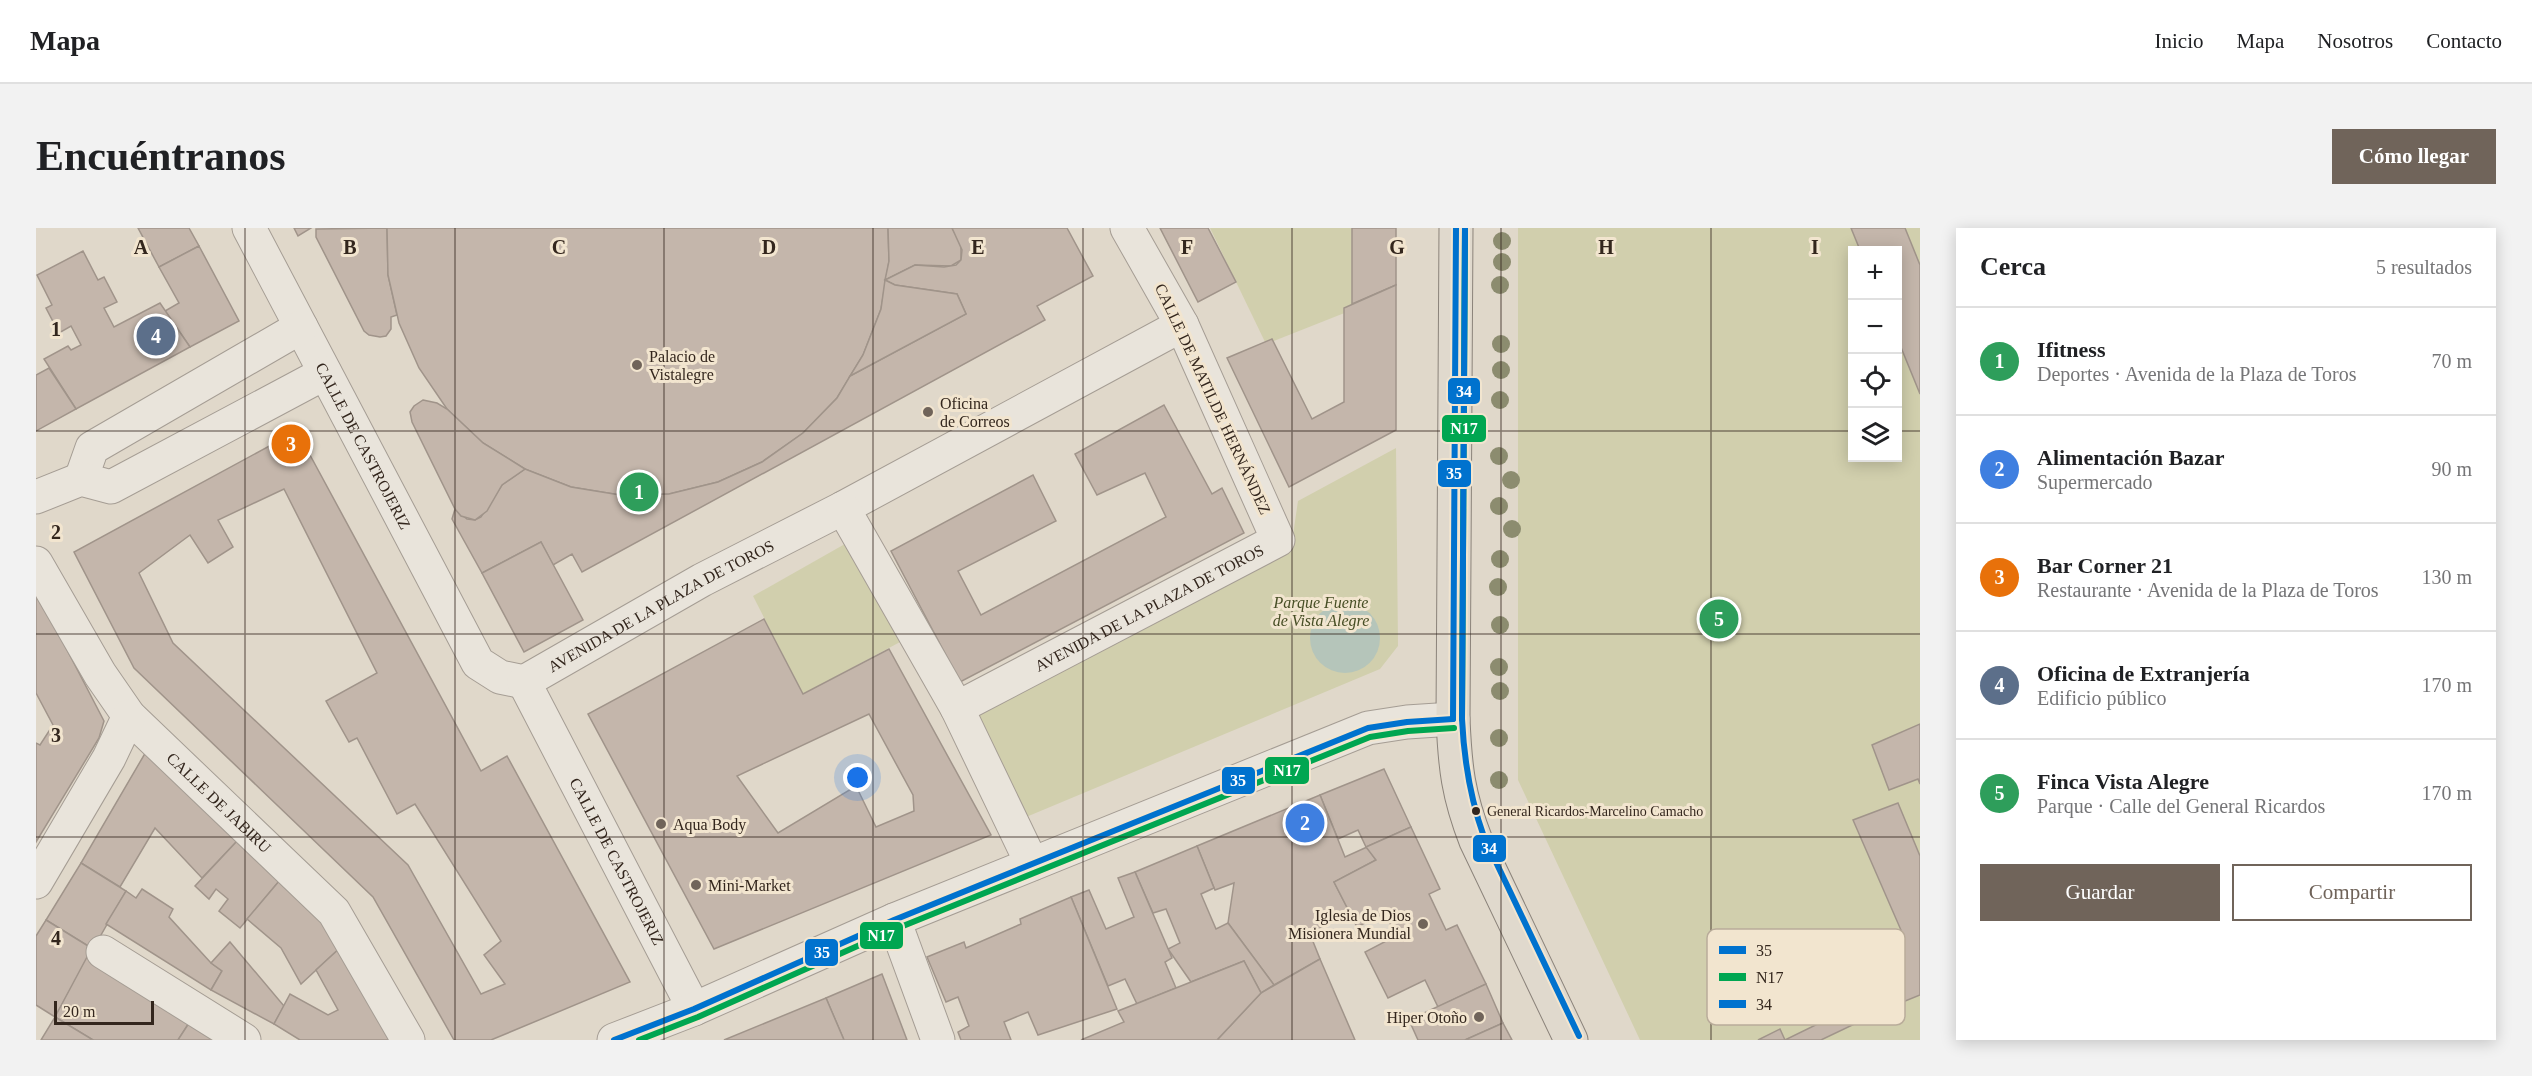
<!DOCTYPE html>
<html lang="es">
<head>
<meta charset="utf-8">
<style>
  body { margin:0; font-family:"Times New Roman",serif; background:#f2f2f2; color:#202124 }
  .controls { position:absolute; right:18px; top:18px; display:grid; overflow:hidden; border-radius:0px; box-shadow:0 3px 15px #0003 }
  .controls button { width:54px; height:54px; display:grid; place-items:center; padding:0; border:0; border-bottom:2px solid #e0e0e0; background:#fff; color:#202124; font:30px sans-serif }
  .scale { position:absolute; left:18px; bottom:15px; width:100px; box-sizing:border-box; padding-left:6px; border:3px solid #33261d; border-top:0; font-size:16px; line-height:21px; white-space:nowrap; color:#33261d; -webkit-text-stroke:4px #f2e5cf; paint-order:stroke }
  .you { position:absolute; left:822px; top:550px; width:21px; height:21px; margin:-15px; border:4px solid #fff; border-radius:50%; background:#1a73e8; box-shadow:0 0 0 9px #1a73e833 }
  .badge { display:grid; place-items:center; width:39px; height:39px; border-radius:50%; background:#70645a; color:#fff; font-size:20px; font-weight:700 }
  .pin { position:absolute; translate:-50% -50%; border:3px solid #fff; box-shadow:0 2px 6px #0006 }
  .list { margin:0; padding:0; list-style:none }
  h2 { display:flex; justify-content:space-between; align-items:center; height:78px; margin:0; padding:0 24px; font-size:26px }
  h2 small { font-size:20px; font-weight:400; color:#757577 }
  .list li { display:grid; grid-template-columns:39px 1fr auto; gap:18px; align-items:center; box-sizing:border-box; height:108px; padding:0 24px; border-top:2px solid #e0e0e0 }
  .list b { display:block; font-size:22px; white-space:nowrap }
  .list p { margin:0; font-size:20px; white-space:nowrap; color:#757577 }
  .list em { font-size:20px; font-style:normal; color:#757577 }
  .actions { display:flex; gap:12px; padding:18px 24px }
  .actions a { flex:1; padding:14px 0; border:2px solid #70645a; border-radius:0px; text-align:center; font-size:21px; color:#70645a }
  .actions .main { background:#70645a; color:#fff }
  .icon { flex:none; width:33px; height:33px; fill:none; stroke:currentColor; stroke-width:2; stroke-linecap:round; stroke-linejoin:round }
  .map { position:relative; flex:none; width:1884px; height:812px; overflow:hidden; border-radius:0px }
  header { display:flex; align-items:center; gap:36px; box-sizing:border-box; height:84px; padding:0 30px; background:#fff; border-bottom:2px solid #e0e0e0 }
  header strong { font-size:28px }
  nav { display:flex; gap:33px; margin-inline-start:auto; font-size:21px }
  .intro { display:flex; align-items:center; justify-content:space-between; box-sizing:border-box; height:144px; padding:0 36px }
  h1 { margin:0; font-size:42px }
  .button { padding:15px 27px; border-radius:0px; background:#70645a; color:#fff; font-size:21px; font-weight:700 }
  main { display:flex; gap:36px; padding:0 36px }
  aside { flex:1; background:#fff; border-radius:0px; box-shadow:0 3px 15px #0003 }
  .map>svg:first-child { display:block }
  .green { fill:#d1cfad; fill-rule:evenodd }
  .water { fill:#b5c5ba }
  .building { fill:#c4b6ab; stroke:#a0948a; stroke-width:1.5; fill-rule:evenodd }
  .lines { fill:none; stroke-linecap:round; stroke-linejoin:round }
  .street-casing { stroke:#a59d94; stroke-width:35 }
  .primary-casing { stroke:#8b837a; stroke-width:35 }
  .street { stroke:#e9e4db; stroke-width:33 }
  .primary { stroke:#e0d9cd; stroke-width:33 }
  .bus-1-casing { stroke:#f2e5cf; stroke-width:10 }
  .bus-2-casing { stroke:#f2e5cf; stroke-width:10 }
  .bus-3-casing { stroke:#f2e5cf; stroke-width:10 }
  .bus-1 { stroke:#0072ce; stroke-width:6 }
  .bus-2 { stroke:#00a651; stroke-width:6 }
  .bus-3 { stroke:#0072ce; stroke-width:6 }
  .tree { fill:#8c8c6f }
  .grid { fill:none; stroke:#33261d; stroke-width:1.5; stroke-opacity:0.55 }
  .poi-dot { fill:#70645a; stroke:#f2e5cf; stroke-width:2 }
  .bus-dot { fill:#33261d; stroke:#f2e5cf; stroke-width:2 }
  .labels { text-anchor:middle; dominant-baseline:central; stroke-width:6; stroke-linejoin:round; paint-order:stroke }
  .bus-label { font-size:14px; fill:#33261d; stroke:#f2e5cf; text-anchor:start }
  .poi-label { font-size:16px; fill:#33261d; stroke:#f2e5cf; text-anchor:start }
  .street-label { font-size:16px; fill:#33261d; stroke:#f2e5cf }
  .park-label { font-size:16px; font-style:italic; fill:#474e25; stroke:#f2e5cf }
  .key { fill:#f2e5cf; stroke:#b9ac9a; stroke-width:1.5 }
  .key-label { font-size:16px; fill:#33261d }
  .grid-label { font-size:20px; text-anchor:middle; font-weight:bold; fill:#33261d; stroke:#f2e5cf; stroke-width:6; stroke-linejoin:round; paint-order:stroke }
  .line-badge { stroke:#f2e5cf; stroke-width:2 }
  .badge-label { font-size:16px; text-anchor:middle; font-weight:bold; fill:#fff }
</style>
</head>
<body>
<header>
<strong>Mapa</strong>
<nav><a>Inicio</a><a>Mapa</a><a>Nosotros</a><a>Contacto</a></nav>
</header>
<div class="intro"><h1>Encuéntranos</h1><a class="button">Cómo llegar</a></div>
<main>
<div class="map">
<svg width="1884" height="812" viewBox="0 0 1884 812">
  <rect width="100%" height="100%" fill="#e0d8ca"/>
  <g class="green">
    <polygon points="1174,0 1316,0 1316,82 1230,116"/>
    <path d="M1482 0H1884V812H1604L1482 552ZM1816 22H1862V230H1816Z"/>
    <polygon points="1360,220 1362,418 1344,441 983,592 930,486 1256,314 1262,273"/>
    <polygon points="823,308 879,406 767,466 717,368"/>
  </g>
  <circle class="water" cx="1309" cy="410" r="35"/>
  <g class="building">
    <polygon points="102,0 153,0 163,18 123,39"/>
    <polygon points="258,0 275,0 262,8"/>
    <polygon points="351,0 352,47 361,87 355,89 355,101 350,108 344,109 333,107 328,103 280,9 280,1"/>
    <polygon points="351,0 852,0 853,33 845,81 827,127 801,170 767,205 726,234 682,254 633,266 584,267 535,259 489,241 447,215 411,181 383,140 363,95 352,47"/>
    <polygon points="852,0 916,0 925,16 925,32 915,38 879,37 849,52 853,33"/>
    <polygon points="916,0 1031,0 1057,48 1001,78 1009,92 546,344 536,326 517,337 505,314 446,345 416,291 419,281 431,291 439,292 445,289 466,257 489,241 535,259 584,267 633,266 682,254 726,234 767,205 801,170 814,148 930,86 921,66 859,57 849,52 879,37 908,39 920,37 925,32 926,22"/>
    <polygon points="1124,0 1172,0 1200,54 1162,74"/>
    <polygon points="1316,0 1360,0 1360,57 1316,76"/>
    <polygon points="1815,0 1869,0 1884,37 1884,166 1862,112 1862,22 1824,22"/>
    <polygon points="163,18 203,93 154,119 129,83 143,75 123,39"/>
    <polygon points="47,23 62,52 68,49 81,74 68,80 78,99 124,75 154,119 40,181 8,131 32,118 35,122 45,117 35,98 23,105 10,80 16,77 1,47"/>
    <polygon points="849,52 859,57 921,66 930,86 814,148 827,127 845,81"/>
    <polygon points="1360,57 1360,202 1253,259 1191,130 1236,111 1276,191 1308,174 1308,80"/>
    <polygon points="13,140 40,181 0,203 0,147"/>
    <polygon points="387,172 401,175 411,181 447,215 489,241 466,257 451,283 439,292 425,288 419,281 376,194 374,184 378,178"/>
    <polygon points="1128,177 1176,266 1186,260 1208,305 924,454 855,323 997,247 1020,293 922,343 945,387 1130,289 1109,245 1061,267 1039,226"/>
    <path d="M261 203 445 543 471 528 594 754 455 812H418L337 669 98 440 38 324ZM248 261 341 445 290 473 313 514 321 510 361 586 379 576 465 713 448 727 469 756 445 766 372 637 137 415 103 345 154 307 172 335 197 319 182 292Z"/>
    <polygon points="505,314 547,392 488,424 446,345"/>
    <polygon points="0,362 68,493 63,510 0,614 0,515 4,517 17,497 0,465"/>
    <path d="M728 391 767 466 853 421 955 607 678 721 552 486ZM833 486 877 567 878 583 840 599 820 558 742 605 701 548Z"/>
    <polygon points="1884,496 1884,556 1882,551 1853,562 1836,517"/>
    <polygon points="111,522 202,612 166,650 119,600 84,659 45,635"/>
    <polygon points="1348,541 1375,599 1330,619 1322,602 1302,611 1284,567"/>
    <polygon points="1284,567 1309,629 1331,619 1340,632 1298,654 1313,683 1274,706 1284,731 1238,757 1192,695 1198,655 1179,662 1161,618"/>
    <polygon points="1862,575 1884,628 1884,767 1852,780 1828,727 1868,709 1817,592"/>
    <polygon points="1375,599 1404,661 1393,666 1410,702 1421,697 1450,756 1402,779 1389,752 1352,770 1329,724 1360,708 1349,685 1321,699 1298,654 1340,632 1330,619"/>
    <polygon points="202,612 244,652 204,700 183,683 192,671 180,661 173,671 159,658"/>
    <polygon points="1161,618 1178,660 1165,666 1180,701 1192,695 1238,757 1225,765 1208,733 1155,754 1132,721 1144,715 1130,681 1117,685 1099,644"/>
    <polygon points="45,635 90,663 57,721 10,692"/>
    <polygon points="1099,644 1136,730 1129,734 1140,760 1101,776 1089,751 1072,758 1035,669 1053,662 1070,701 1098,689 1082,650"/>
    <polygon points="244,652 283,685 305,719 265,756 245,720 211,691"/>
    <polygon points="106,661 137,681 133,689 175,735 186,743 175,762 70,696 90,663 100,670"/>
    <polygon points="1035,669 1081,781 1002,807 992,784 968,794 975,812 925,812 922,804 933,798 922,769 910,774 891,729 928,714 930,720 985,696 984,691"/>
    <polygon points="10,692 57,721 19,789 0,777 0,708"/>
    <polygon points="194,714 248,778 238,796 175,762 186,743 175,735"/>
    <polygon points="305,719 355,812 264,812 238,796 254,766 292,787 302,782 280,742"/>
    <polygon points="51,729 153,795 142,812 57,812 19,789"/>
    <polygon points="1284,731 1319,812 1181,812 1225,765"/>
    <polygon points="1208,733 1225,765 1181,812 1045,812 1088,794 1082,783"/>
    <polygon points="846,746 871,812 808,812 790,770"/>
    <polygon points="1450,756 1467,795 1429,812 1382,812 1373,792"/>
    <polygon points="1845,765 1852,780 1785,812 1722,812 1744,801 1749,812"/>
    <polygon points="790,770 808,812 688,812"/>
    <polygon points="19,789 57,812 5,812"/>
    <polygon points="153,795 182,812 142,812"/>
    <polygon points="1467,795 1476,812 1429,812"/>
  </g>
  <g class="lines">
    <g class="street-casing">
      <g id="street">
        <path id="s1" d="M213 0 442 435 464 449 488 454 666 352 807 280 1146 97"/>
        <polyline points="45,251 56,220 265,99"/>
        <polyline points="0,269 45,251 75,259 289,145"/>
        <path id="s2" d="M807 280 921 480 1242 312 1146 97 1091 0"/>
        <path id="s3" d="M0 335 64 446 93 488 298 684 372 812"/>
        <path id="s4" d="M488 454 658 781"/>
        <polyline points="921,480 996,636"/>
        <polyline points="0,654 73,530 93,488"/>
        <polyline points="858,692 902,812"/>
        <polyline points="67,724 208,812"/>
        <polyline points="578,812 658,781 858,692 1332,500 1371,494 1417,491"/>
      </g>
    </g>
    <g class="primary-casing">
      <path id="primary" d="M1420 0 1417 491C1419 539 1422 567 1440 613L1535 812"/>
    </g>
    <use href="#street" class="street"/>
    <use href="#primary" class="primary"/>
    <g class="bus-1-casing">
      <g id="bus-1">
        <polyline points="1417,491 1420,0"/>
        <polyline points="578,812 658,781 858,692 1332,500 1371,494 1417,491"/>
      </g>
    </g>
    <g class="bus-2-casing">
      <g id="bus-2">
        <polyline points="1426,491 1429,0"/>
        <polyline points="603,812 662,789 862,700 1334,509 1372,503 1418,500"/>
      </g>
    </g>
    <g class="bus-3-casing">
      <path id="bus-3" d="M1429 0 1426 491C1428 532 1434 570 1448 609L1543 808"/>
    </g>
    <use href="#bus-1" class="bus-1"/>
    <use href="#bus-2" class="bus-2"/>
    <use href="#bus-3" class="bus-3"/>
  </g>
  <g class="tree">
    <circle cx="1466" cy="13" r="9"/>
    <circle cx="1466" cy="34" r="9"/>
    <circle cx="1464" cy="57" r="9"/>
    <circle cx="1465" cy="116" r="9"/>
    <circle cx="1465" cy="142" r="9"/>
    <circle cx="1464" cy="172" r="9"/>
    <circle cx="1463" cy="228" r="9"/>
    <circle cx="1475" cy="252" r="9"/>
    <circle cx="1463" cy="278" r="9"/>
    <circle cx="1476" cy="301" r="9"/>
    <circle cx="1464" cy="331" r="9"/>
    <circle cx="1462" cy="359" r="9"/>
    <circle cx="1464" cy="397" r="9"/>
    <circle cx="1463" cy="439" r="9"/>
    <circle cx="1464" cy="463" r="9"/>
    <circle cx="1463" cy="510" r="9"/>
    <circle cx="1463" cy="552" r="9"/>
  </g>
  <path class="grid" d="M209 0V812M419 0V812M628 0V812M837 0V812M1047 0V812M1256 0V812M1465 0V812M1675 0V812M0 203H1816M1862 203H1884M0 406H1884M0 609H1884"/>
  <g class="poi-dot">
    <circle cx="601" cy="137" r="6"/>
    <circle cx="892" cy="184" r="6"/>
    <circle cx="625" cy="596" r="6"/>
    <circle cx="660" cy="657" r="6"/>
    <circle cx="1387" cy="696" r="6"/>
    <circle cx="1443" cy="789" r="6"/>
  </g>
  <circle class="bus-dot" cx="1440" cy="583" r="5"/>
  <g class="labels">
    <g class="bus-label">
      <text x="1451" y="583">General Ricardos-Marcelino Camacho</text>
    </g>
    <g class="poi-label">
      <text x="613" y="128">Palacio de<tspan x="613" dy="18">Vistalegre</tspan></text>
      <text x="904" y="175">Oficina<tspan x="904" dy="18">de Correos</tspan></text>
      <text x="637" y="596">Aqua Body</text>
      <text x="672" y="657">Mini-Market</text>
      <text x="1375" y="687" text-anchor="end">Iglesia de Dios<tspan x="1375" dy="18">Misionera Mundial</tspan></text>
      <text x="1431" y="789" text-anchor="end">Hiper Otoño</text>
    </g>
    <g class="street-label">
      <text transform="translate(1177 171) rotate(65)">CALLE DE MATILDE HERNÁNDEZ</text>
      <text stroke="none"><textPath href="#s1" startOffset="246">CALLE DE CASTROJERIZ</textPath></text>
      <text stroke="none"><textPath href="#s1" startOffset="699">AVENIDA DE LA PLAZA DE TOROS</textPath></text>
      <text stroke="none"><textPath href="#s2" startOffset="447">AVENIDA DE LA PLAZA DE TOROS</textPath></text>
      <text stroke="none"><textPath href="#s3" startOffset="304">CALLE DE JABIRU</textPath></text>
      <text stroke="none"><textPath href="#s4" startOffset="202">CALLE DE CASTROJERIZ</textPath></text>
    </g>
    <g class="park-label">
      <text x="1285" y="374">Parque Fuente<tspan x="1285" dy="18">de Vista Alegre</tspan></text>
    </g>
  </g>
  <rect x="1671" y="701" width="198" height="96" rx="9" class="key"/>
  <rect x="1683" y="718" width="27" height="8" fill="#0072ce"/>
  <rect x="1683" y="745" width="27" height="8" fill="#00a651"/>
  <rect x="1683" y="772" width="27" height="8" fill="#0072ce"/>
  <g class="key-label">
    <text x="1720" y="728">35</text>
    <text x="1720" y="755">N17</text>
    <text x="1720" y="782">34</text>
  </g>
  <g class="grid-label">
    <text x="105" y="26">A</text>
    <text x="314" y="26">B</text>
    <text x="523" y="26">C</text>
    <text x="733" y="26">D</text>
    <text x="942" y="26">E</text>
    <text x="1151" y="26">F</text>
    <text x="1361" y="26">G</text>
    <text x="1570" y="26">H</text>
    <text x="1779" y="26">I</text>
    <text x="20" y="108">1</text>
    <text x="20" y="311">2</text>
    <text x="20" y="514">3</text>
    <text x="20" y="717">4</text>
  </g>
  <g class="line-badge">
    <rect x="1411" y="149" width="34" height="28" rx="6" fill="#0072ce"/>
    <rect x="1405" y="186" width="46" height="29" rx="6" fill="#00a651"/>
    <rect x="1401" y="231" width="35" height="29" rx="6" fill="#0072ce"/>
    <rect x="1228" y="528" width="46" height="29" rx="6" fill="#00a651"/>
    <rect x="1185" y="538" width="35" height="29" rx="6" fill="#0072ce"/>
    <rect x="1436" y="606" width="35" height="29" rx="6" fill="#0072ce"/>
    <rect x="823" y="693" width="45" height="29" rx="6" fill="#00a651"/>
    <rect x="768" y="710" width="35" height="29" rx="6" fill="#0072ce"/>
  </g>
  <g class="badge-label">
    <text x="1428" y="169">34</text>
    <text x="1428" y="206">N17</text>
    <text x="1418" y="251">35</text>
    <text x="1251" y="548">N17</text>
    <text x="1202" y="558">35</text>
    <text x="1453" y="626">34</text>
    <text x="845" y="713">N17</text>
    <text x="786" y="730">35</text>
  </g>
</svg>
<div class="controls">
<button>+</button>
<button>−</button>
<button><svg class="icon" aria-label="locate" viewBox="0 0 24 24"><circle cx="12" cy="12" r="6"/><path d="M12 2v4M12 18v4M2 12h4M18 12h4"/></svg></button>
<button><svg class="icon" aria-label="layers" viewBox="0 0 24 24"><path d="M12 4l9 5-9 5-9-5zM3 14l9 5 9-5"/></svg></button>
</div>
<div class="scale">20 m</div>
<div class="you"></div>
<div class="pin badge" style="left:603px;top:264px;background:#2e9e5b">1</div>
<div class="pin badge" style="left:1269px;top:595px;background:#3f7fe0">2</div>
<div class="pin badge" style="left:255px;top:216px;background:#e8710a">3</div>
<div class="pin badge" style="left:120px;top:108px;background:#5c6f8a">4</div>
<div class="pin badge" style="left:1683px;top:391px;background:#2e9e5b">5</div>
</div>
<aside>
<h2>Cerca<small>5 resultados</small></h2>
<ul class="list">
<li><span class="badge" style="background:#2e9e5b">1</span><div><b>Ifitness</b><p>Deportes · Avenida de la Plaza de Toros</p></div><em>70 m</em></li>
<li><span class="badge" style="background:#3f7fe0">2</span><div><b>Alimentación Bazar</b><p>Supermercado</p></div><em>90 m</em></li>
<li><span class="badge" style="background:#e8710a">3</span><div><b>Bar Corner 21</b><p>Restaurante · Avenida de la Plaza de Toros</p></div><em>130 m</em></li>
<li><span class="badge" style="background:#5c6f8a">4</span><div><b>Oficina de Extranjería</b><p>Edificio público</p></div><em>170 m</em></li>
<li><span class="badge" style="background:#2e9e5b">5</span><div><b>Finca Vista Alegre</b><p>Parque · Calle del General Ricardos</p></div><em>170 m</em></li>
</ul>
<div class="actions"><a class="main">Guardar</a><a>Compartir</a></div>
</aside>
</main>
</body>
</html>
